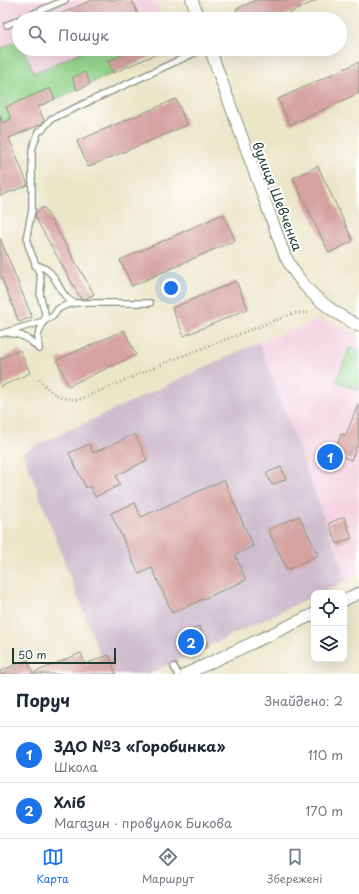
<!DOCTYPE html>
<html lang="uk">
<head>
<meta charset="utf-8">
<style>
  body { margin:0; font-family:"Playpen Sans",sans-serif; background:#f2f2f3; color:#1f2937 }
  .controls { position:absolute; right:12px; bottom:12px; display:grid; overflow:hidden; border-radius:8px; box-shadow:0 4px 16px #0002 }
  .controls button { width:36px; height:36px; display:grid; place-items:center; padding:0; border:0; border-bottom:1px solid #e0e1e3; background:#fff; color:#1f2937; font:20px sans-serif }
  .scale { position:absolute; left:12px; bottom:10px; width:104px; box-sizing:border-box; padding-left:4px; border:2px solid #1f3d34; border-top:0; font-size:11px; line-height:14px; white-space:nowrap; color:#1f3d34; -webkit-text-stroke:3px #fff; paint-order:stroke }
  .you { position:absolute; left:171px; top:288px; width:14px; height:14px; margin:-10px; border:3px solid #fff; border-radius:50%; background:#1a73e8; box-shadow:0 0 0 6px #1a73e833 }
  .badge { display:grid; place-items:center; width:26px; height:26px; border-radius:50%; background:#1a73e8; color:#fff; font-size:13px; font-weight:700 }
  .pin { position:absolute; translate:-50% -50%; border:2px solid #fff; box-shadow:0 1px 4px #0006 }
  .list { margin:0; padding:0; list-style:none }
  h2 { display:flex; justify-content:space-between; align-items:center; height:52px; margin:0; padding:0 16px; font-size:17px }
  h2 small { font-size:13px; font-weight:400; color:#747a83 }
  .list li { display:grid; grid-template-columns:26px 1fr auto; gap:12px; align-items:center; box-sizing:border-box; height:56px; padding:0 16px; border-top:1px solid #e0e1e3 }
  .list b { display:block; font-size:15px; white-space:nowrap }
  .list p { margin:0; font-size:13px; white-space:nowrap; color:#747a83 }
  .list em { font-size:13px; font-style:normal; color:#747a83 }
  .icon { flex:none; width:22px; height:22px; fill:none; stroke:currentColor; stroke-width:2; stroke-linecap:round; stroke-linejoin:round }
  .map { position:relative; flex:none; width:359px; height:674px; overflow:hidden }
  .search { position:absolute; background:#fff; box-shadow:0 4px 16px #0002; left:12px; right:12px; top:12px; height:44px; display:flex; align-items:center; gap:10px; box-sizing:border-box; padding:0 14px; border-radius:22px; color:#747a83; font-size:15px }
  .sheet { height:164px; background:#fff }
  nav { display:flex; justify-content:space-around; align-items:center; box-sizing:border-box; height:56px; border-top:1px solid #e0e1e3; background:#fff; font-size:11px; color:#747a83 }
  nav a { display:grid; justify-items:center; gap:2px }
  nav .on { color:#1a73e8 }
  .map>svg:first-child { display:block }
  .built { fill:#f3cfde }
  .industrial { fill:#cfbdce }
  .green { fill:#91d289; stroke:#58885e }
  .building { fill:#d6a2a0 }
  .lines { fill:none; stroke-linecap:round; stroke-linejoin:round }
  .lane-casing { stroke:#86927e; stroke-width:8 }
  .street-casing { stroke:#86927e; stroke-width:13 }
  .path { stroke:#86927e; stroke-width:2.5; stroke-dasharray:1 3; stroke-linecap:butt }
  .lane { stroke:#fff; stroke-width:5.5 }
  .street { stroke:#fff; stroke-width:11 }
  .labels { text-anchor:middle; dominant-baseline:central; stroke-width:4; stroke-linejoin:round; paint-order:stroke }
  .street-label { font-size:13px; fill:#1f3d34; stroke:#fff }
</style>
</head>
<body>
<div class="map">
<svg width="359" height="674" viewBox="0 0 359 674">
  <rect width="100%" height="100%" fill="#fff"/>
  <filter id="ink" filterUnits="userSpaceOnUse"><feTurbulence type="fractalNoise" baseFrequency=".025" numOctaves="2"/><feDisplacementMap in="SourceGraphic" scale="8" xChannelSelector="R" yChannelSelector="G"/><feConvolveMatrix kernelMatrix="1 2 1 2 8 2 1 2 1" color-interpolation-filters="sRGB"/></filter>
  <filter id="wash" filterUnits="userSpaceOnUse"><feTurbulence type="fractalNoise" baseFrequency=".012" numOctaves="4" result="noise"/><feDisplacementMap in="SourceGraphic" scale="16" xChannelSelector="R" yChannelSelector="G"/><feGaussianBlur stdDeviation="0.9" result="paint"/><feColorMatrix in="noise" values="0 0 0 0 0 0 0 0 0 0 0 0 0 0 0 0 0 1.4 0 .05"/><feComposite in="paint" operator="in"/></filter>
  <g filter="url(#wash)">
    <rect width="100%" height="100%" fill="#ece6c9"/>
    <g class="built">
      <polygon points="0,0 155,0 162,19 19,19 19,49 168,49 0,124"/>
      <polygon points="319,319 359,334 359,572 347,580 259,342"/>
    </g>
    <polygon class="industrial" points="259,342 347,580 320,593 314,593 314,596 149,674 107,674 23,452"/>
    <g class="green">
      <polygon points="19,40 19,49 23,49 34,73 88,49 132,49 138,62 0,124 0,49"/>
      <polygon points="350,347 359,350 359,391 336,381"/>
    </g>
    <g id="blocks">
      <g class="building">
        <polygon points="92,0 132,0 138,14 126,19 48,19"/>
        <polygon points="256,0 317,0 277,19 241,19 236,9"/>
        <polygon points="136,49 168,49 113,73 108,61"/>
        <polygon points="359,62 359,93 290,125 278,99"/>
        <polygon points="85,72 90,84 77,90 72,78"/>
        <polygon points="50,88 55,99 38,107 44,120 42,124 9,138 28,185 0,196 0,116 3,123 11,119 6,107"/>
        <polygon points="176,99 187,125 88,167 77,141"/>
        <polygon points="318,166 353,241 329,253 293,178"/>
        <polygon points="44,207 94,294 86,299 81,299 35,217 36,212"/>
        <polygon points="223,214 235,240 132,286 120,260"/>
        <polygon points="0,238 32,317 19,322 0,274"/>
        <polygon points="236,281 248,309 184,336 172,308"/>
        <polygon points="124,330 136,355 68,386 57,360"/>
        <polygon points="20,350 30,373 0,387 0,359"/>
        <polygon points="358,404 359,447 357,446 351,460 334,454 341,434 346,435"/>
        <polygon points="135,434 147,460 116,476 120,485 95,497 90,486 86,488 69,453 89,444 93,453"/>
        <polygon points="281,467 286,479 272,485 266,473"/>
        <polygon points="224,480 253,546 235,555 246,580 172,613 152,568 139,574 111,513 135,503 141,517"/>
        <polygon points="299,516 318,555 287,570 268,530"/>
        <polygon points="344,517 352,538 337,544 329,523"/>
        <polygon points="199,626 208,646 184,657 175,638"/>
        <polygon points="81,653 85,664 109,655 116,674 0,674 0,671 27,660 33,673"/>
      </g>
    </g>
  </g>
  <g filter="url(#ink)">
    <use href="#blocks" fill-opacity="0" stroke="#86927e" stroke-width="1"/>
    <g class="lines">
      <g class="lane-casing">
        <g id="lane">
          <polyline points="21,19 65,0"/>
          <polyline points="7,25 19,20"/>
          <path d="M35 265C60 270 55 293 74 303"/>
          <path d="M8 333C22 334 30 339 39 349"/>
          <polyline points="0,334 44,321 45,313 40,295 41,285 40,275 28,245 27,234 32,210 32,150 38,132 42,130 51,119 203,49"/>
          <polyline points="39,349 38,335 44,321 53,316 58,309 66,305 74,303 150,303"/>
          <polyline points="174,667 178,674"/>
        </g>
      </g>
      <g class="street-casing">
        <g id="street">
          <polyline points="192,0 199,19"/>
          <path d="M210 49 285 256C289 263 293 270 298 277 313 299 336 314 359 326"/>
          <polyline points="344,600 359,593"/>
          <polyline points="186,674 314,614"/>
        </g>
      </g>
      <path class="path" d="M39 379C51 394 60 399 79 400L167 362 294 313H309"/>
      <use href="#lane" class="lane"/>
      <use href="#street" class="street"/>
    </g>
  </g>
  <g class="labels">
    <g class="street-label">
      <text transform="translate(278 196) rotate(69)">вулиця Шевченка</text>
    </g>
  </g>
</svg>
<div class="controls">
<button><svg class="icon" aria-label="locate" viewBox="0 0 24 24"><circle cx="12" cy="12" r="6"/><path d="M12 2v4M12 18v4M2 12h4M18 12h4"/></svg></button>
<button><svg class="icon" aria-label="layers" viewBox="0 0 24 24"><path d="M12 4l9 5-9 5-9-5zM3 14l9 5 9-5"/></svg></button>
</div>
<div class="scale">50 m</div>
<div class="you"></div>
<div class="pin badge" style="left:330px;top:457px">1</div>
<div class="pin badge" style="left:191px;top:642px">2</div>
<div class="search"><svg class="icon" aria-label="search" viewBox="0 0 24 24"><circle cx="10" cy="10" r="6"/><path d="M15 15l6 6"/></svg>Пошук</div>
</div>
<section class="sheet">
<h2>Поруч<small>Знайдено: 2</small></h2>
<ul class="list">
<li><span class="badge">1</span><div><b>ЗДО №3 «Горобинка»</b><p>Школа</p></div><em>110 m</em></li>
<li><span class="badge">2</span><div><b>Хліб</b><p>Магазин · провулок Бикова</p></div><em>170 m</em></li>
</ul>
</section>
<nav>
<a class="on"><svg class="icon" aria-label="map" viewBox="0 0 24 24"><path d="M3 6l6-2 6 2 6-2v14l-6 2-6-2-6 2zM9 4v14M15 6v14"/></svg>Карта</a>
<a><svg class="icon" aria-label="directions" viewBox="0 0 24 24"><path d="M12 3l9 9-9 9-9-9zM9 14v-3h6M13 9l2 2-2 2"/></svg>Маршрут</a>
<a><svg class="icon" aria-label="saved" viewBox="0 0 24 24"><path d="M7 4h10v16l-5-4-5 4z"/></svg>Збережені</a>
</nav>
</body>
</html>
